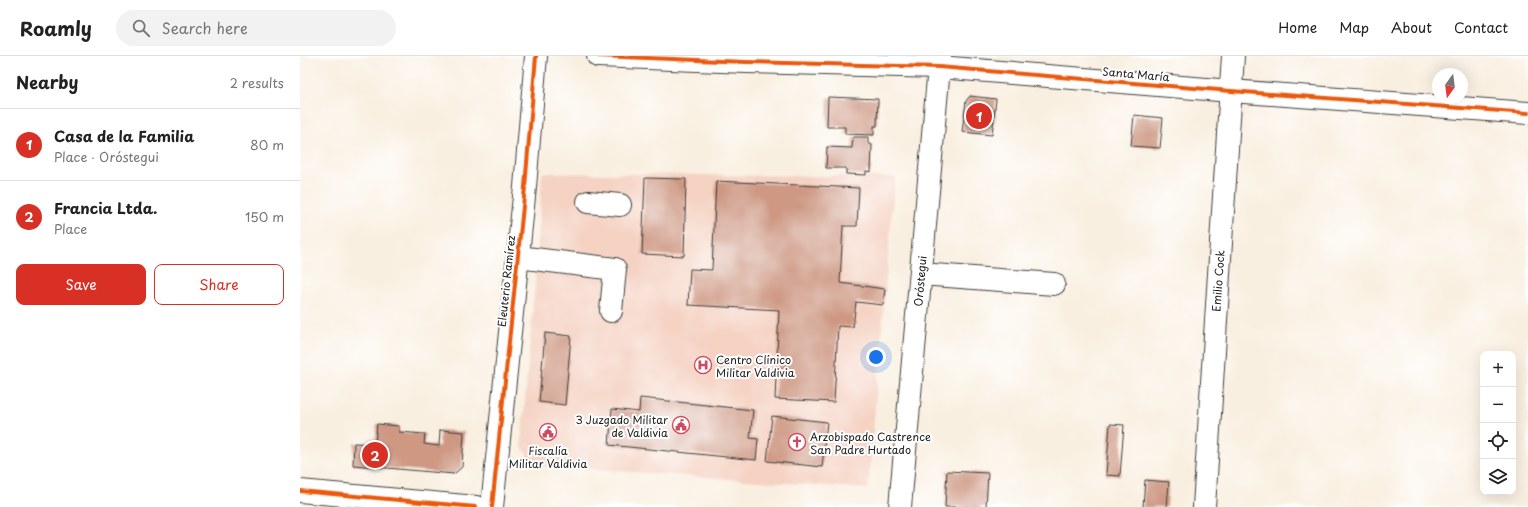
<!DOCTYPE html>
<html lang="en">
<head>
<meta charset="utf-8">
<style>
  body { margin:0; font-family:"Playpen Sans",sans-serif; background:#f2f2f2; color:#222 }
  .controls { position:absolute; right:12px; bottom:12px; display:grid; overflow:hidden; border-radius:8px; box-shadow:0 4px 16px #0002 }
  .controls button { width:36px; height:36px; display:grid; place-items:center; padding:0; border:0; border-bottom:1px solid #e0e0e0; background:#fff; color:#222; font:20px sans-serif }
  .compass { position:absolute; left:1132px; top:12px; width:36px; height:36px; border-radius:50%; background:#fff; box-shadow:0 4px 16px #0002; rotate:194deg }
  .you { position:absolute; left:576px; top:301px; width:14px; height:14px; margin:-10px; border:3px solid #fff; border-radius:50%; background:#1a73e8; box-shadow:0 0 0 6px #1a73e833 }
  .badge { display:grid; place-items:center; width:26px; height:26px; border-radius:50%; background:#d93025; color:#fff; font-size:13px; font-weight:700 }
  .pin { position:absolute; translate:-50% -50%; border:2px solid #fff; box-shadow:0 1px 4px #0006 }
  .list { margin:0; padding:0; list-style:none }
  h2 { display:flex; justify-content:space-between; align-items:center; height:52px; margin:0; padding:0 16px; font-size:17px }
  h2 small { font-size:13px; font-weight:400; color:#767676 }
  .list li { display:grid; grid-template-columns:26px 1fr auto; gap:12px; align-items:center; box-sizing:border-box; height:72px; padding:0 16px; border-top:1px solid #e0e0e0 }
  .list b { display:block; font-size:15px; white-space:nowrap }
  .list p { margin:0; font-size:13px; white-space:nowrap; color:#767676 }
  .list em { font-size:13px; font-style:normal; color:#767676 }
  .actions { display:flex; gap:8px; padding:12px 16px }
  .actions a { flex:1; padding:9px 0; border:1px solid #d93025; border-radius:8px; text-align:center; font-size:14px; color:#d93025 }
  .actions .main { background:#d93025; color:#fff }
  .icon { flex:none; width:22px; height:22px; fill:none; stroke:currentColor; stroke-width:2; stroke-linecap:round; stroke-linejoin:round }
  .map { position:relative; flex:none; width:1228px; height:451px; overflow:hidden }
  header { display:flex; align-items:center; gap:24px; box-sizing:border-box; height:56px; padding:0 20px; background:#fff; border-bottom:1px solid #e0e0e0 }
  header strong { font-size:19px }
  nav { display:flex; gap:22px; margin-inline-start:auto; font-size:14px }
  .search { width:280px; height:36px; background:#f2f2f2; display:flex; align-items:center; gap:10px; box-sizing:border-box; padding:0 14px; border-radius:22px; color:#767676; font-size:15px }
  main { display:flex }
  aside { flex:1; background:#fff }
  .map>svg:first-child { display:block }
  .built { fill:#f5d2c2 }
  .building { fill:#ce9883 }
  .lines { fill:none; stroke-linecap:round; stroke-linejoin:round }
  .minor-casing { stroke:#3d3c39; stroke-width:24 }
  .minor { stroke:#fff; stroke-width:22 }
  .cycleway-casing { stroke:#fff; stroke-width:6 }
  .cycleway { stroke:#e8590c; stroke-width:4 }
  .labels { text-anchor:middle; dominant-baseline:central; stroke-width:4; stroke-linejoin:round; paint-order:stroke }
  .street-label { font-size:11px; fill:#1c1c1c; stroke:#fff }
  .poi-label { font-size:11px; fill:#1c1c1c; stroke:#fff; text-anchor:start }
</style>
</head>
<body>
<header>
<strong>Roamly</strong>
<div class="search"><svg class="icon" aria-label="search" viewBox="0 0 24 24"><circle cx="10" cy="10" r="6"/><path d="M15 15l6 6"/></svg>Search here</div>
<nav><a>Home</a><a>Map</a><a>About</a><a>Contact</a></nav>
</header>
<main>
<aside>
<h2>Nearby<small>2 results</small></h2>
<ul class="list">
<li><span class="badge">1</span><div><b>Casa de la Familia</b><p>Place · Oróstegui</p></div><em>80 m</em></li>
<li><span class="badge">2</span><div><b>Francia Ltda.</b><p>Place</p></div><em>150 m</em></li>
</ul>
<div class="actions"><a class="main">Save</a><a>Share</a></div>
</aside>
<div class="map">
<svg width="1228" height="451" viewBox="0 0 1228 451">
  <rect width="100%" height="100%" fill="#fff"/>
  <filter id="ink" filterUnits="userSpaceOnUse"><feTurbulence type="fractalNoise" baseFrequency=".025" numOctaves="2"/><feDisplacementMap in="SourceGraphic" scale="8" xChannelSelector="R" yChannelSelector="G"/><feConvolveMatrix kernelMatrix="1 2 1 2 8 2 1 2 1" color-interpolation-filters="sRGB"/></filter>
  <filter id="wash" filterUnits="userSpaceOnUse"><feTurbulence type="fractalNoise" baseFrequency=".012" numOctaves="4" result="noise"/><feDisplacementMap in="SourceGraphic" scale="16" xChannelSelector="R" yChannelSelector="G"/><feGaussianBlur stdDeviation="0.9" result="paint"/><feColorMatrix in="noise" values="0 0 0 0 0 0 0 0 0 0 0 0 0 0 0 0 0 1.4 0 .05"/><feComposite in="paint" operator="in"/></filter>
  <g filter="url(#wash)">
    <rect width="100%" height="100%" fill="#f9efe0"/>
    <polygon class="built" points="242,117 595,121 568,433 234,409 221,390 237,203"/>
    <g id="blocks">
      <g class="building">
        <polygon points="670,40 696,43 692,79 662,76 666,45"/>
        <polygon points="528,41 578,43 577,70 574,70 574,79 545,78 545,71 527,71"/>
        <polygon points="834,59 863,62 860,92 831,90"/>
        <polygon points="553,81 568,81 568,87 572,89 571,116 566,115 566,119 546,118 546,112 526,112 527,91 552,92"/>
        <polygon points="345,122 386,123 384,200 342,198"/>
        <polygon points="416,125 559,132 557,170 543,170 540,227 585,233 583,249 556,246 553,271 538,270 534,346 475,343 479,254 388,249 390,213 412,214"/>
        <polygon points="245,277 271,280 265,349 239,346"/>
        <polygon points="340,342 453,354 450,382 458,383 456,404 309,389 312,353 339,356"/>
        <polygon points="472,360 527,366 522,411 467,405"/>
        <polygon points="77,368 99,370 99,376 125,378 124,388 139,390 140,374 164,376 162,411 154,418 53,409 54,387 75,388"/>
        <polygon points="810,368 824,369 820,420 806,419"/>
        <polygon points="647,415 688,417 686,451 645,451"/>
        <polygon points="845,424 869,426 867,451 843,451"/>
      </g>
    </g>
  </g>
  <g filter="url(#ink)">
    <use href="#blocks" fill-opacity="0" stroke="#3d3c39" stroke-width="1"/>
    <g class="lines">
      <g class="minor-casing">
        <g id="minor">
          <polyline points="298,0 446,6 639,11 931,35 1228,57"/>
          <polyline points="288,146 320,149"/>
          <polyline points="218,201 315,213 311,255"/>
          <polyline points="621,218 754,228"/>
          <polyline points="0,435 176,451"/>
          <polyline points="192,451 225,131 236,0"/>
          <polyline points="600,451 640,0"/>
          <polyline points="904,451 933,0"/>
        </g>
      </g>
      <use href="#minor" class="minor"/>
      <g class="cycleway-casing">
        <g id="cycleway">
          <polyline points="298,0 446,6 639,11 931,35 1228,57"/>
          <polyline points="0,435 176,451"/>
          <polyline points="192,451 225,131 236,0"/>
        </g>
      </g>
      <use href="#cycleway" class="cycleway"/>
    </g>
  </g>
  <defs>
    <g id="hospital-ring" transform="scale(0.9)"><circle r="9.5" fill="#fff" stroke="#d1495b" stroke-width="1.5"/><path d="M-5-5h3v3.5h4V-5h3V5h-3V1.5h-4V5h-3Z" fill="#d1495b"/></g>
    <g id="civic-ring" transform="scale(0.9)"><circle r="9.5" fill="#fff" stroke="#d1495b" stroke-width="1.5"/><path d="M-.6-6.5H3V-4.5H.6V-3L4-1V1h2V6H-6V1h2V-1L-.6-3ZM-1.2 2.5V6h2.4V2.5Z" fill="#d1495b"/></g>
    <g id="church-ring" transform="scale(0.9)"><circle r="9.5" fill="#fff" stroke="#d1495b" stroke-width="1.5"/><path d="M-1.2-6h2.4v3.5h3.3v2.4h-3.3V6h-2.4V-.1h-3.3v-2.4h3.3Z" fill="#d1495b"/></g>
  </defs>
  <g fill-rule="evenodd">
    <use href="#hospital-ring" x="403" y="309"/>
    <use href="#civic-ring" x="381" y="369"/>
    <use href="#civic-ring" x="248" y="376"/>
    <use href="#church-ring" x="497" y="386"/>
  </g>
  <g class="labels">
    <g class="street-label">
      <text transform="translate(836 18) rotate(5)">Santa María</text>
      <text transform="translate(206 225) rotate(-84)">Eleuterio Ramírez</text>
      <text transform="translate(620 225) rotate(-85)">Oróstegui</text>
      <text transform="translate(918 225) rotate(-86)">Emilio Cock</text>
    </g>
    <g class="poi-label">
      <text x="416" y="303">Centro Clínico<tspan x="416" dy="13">Militar Valdivia</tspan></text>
      <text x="368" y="363" text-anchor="end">3 Juzgado Militar<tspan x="368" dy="13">de Valdivia</tspan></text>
      <text x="510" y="380">Arzobispado Castrence<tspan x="510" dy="13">San Padre Hurtado</tspan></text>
      <text x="248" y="394" text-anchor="middle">Fiscalía<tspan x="248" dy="13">Militar Valdivia</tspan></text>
    </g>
  </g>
</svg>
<div class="controls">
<button>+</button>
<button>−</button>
<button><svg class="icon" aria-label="locate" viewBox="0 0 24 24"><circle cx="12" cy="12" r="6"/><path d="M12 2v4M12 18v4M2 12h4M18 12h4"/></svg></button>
<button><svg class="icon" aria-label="layers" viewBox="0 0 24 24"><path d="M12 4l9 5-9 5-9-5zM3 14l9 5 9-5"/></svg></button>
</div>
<svg class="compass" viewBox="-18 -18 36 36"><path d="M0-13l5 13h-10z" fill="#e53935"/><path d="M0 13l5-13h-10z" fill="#767676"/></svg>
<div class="you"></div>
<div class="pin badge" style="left:679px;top:60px">1</div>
<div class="pin badge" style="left:75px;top:399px">2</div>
</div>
</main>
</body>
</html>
